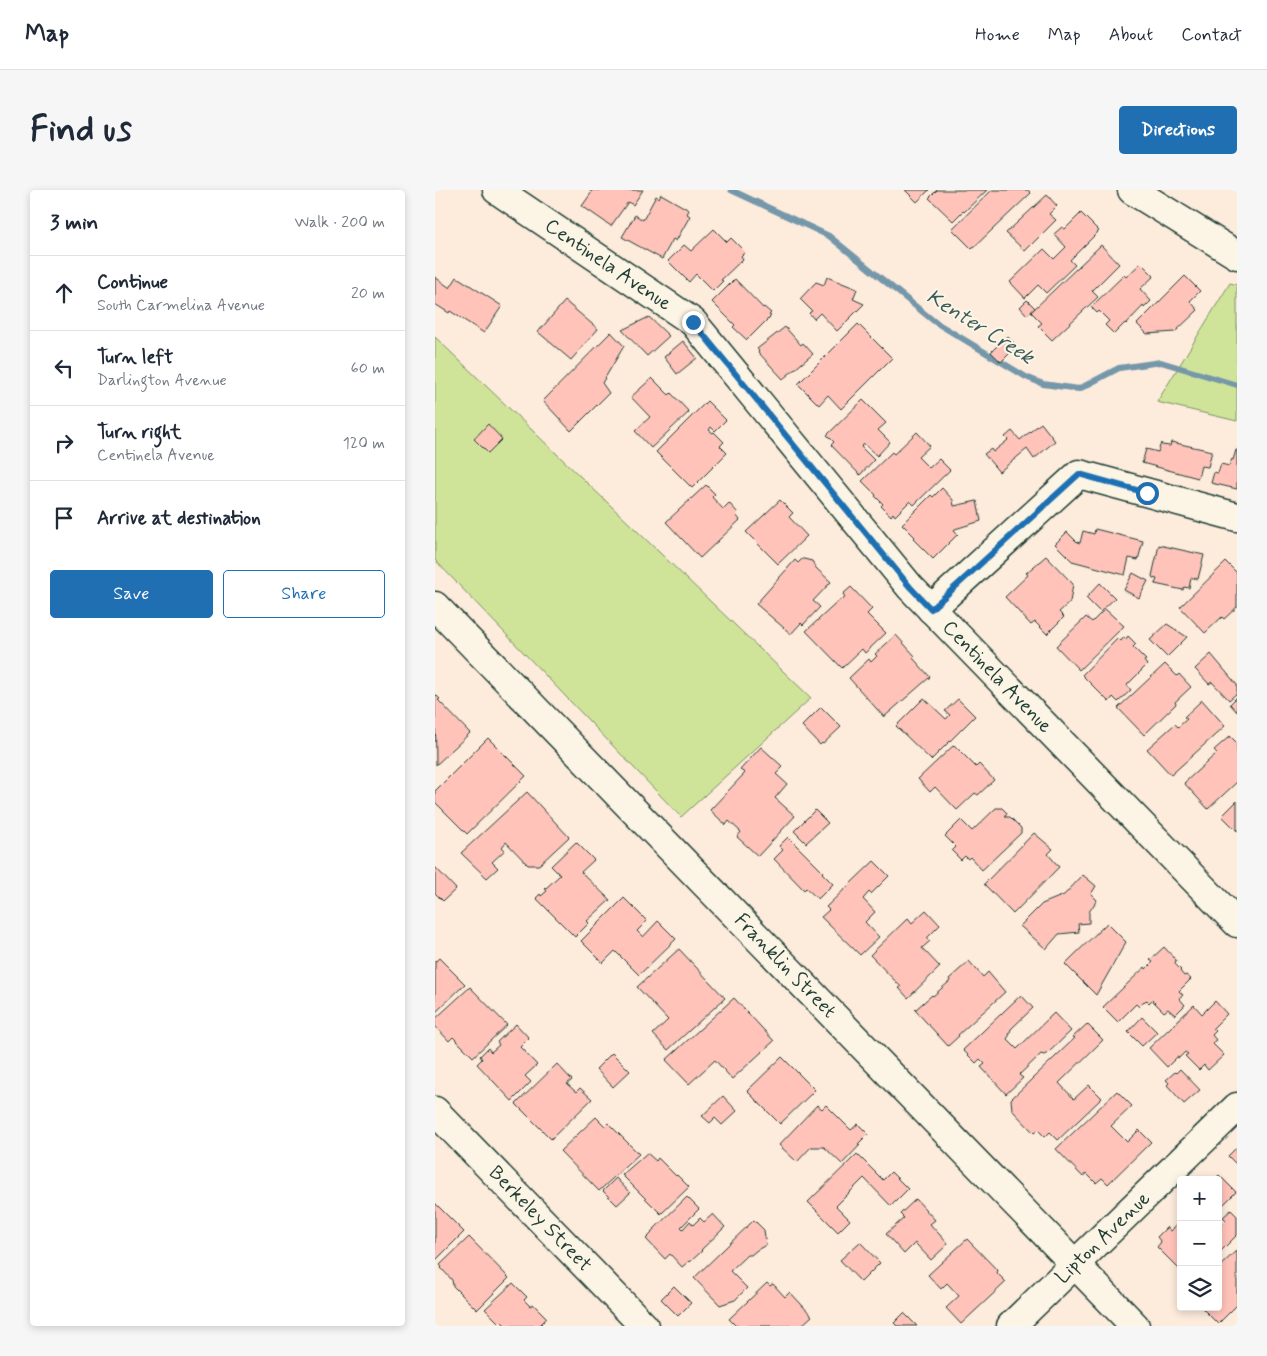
<!DOCTYPE html>
<html lang="en">
<head>
<meta charset="utf-8">
<style>
  body { margin:0; font-family:Mynerve,sans-serif; background:#f6f6f7; color:#1f2937 }
  .controls { position:absolute; right:15px; bottom:15px; display:grid; overflow:hidden; border-radius:5px; box-shadow:0 2px 8px #0003 }
  .controls button { width:45px; height:45px; display:grid; place-items:center; padding:0; border:0; border-bottom:1px solid #e0e1e3; background:#fff; color:#1f2937; font:25px sans-serif }
  .stop { position:absolute; width:15px; height:15px; margin:-11px; border:4px solid #1f6fb2; border-radius:50%; background:#fff }
  .stop.end { background:#1f6fb2; border-color:#fff; box-shadow:0 1px 5px #0008 }
  .list { margin:0; padding:0; list-style:none }
  h2 { display:flex; justify-content:space-between; align-items:center; height:65px; margin:0; padding:0 20px; font-size:21px }
  h2 small { font-size:16px; font-weight:400; color:#747a83 }
  .list li { display:grid; grid-template-columns:32px 1fr auto; gap:15px; align-items:center; box-sizing:border-box; height:75px; padding:0 20px; border-top:1px solid #e0e1e3 }
  .list b { display:block; font-size:19px; white-space:nowrap }
  .list p { margin:0; font-size:16px; white-space:nowrap; color:#747a83 }
  .list em { font-size:16px; font-style:normal; color:#747a83 }
  .actions { display:flex; gap:10px; padding:15px 20px }
  .actions a { flex:1; padding:11px 0; border:1px solid #1f6fb2; border-radius:5px; text-align:center; font-size:18px; color:#1f6fb2 }
  .actions .main { background:#1f6fb2; color:#fff }
  .icon { flex:none; width:28px; height:28px; fill:none; stroke:currentColor; stroke-width:2; stroke-linecap:round; stroke-linejoin:round }
  .map { position:relative; flex:none; width:802px; height:1136px; overflow:hidden; border-radius:5px }
  header { display:flex; align-items:center; gap:30px; box-sizing:border-box; height:70px; padding:0 25px; background:#fff; border-bottom:1px solid #e0e1e3 }
  header strong { font-size:24px }
  nav { display:flex; gap:28px; margin-inline-start:auto; font-size:18px }
  .intro { display:flex; align-items:center; justify-content:space-between; box-sizing:border-box; height:120px; padding:0 30px }
  h1 { margin:0; font-size:35px }
  .button { padding:12px 22px; border-radius:5px; background:#1f6fb2; color:#fff; font-size:18px; font-weight:700 }
  main { display:flex; gap:30px; padding:0 30px }
  aside { flex:1; background:#fff; border-radius:5px; box-shadow:0 2px 8px #0003 }
  .map>svg:first-child { display:block }
  .green { fill:#d0e499; stroke:#789066 }
  .lines { fill:none; stroke-linecap:round; stroke-linejoin:round }
  .stream { stroke:#7597aa; stroke-width:6 }
  .building { fill:#ffc3ba; stroke:#1f3d34 }
  .minor-casing { stroke:#1f3d34; stroke-width:31 }
  .minor { stroke:#fcf5e5; stroke-width:28 }
  .route { stroke:#1f6fb2; stroke-width:6 }
  .labels { text-anchor:middle; dominant-baseline:central; stroke-width:4; stroke-linejoin:round; paint-order:stroke }
  .street-label { font-size:20px; fill:#1f3d34; stroke:#fcf5e5 }
  .water-label { font-size:21px; font-style:italic; fill:#3c5b5b; stroke:#fcf5e5 }
</style>
</head>
<body>
<header>
<strong>Map</strong>
<nav><a>Home</a><a>Map</a><a>About</a><a>Contact</a></nav>
</header>
<div class="intro"><h1>Find us</h1><a class="button">Directions</a></div>
<main>
<aside>
<h2>3 min<small>Walk · 200 m</small></h2>
<ul class="list">
<li><svg class="icon" aria-label="ahead" viewBox="0 0 24 24"><path d="M12 20V5M6 11l6-6 6 6"/></svg><div><b>Continue</b><p>South Carmelina Avenue</p></div><em>20 m</em></li>
<li><svg class="icon" aria-label="left" viewBox="0 0 24 24"><path d="M17 20v-9H6M10 6l-5 5 5 5"/></svg><div><b>Turn left</b><p>Darlington Avenue</p></div><em>60 m</em></li>
<li><svg class="icon" aria-label="right" viewBox="0 0 24 24"><path d="M7 20v-9h11M14 6l5 5-5 5"/></svg><div><b>Turn right</b><p>Centinela Avenue</p></div><em>120 m</em></li>
<li><svg class="icon" aria-label="arrive" viewBox="0 0 24 24"><path d="M6 21V4h12l-3 4 3 4H6"/></svg><div><b>Arrive at destination</b></div></li>
</ul>
<div class="actions"><a class="main">Save</a><a>Share</a></div>
</aside>
<div class="map">
<svg width="802" height="1136" viewBox="0 0 802 1136">
  <rect width="100%" height="100%" fill="#fdebdc"/>
  <filter id="ink" filterUnits="userSpaceOnUse"><feTurbulence type="fractalNoise" baseFrequency=".02" numOctaves="2"/><feDisplacementMap in="SourceGraphic" scale="10" xChannelSelector="R" yChannelSelector="G"/><feConvolveMatrix kernelMatrix="1 2 1 2 8 2 1 2 1" color-interpolation-filters="sRGB"/></filter>
  <g filter="url(#ink)">
    <g class="green">
      <polygon points="795,93 802,95 802,231 722,212"/>
      <polygon points="0,147 376,508 246,627 0,370"/>
    </g>
    <g class="lines">
      <polyline class="stream" points="296,0 394,46 500,132 591,187 608,194 644,199 684,178 726,172 802,195"/>
    </g>
    <g class="building">
      <polygon points="154,0 208,0 198,15 193,12 176,36 147,16 157,2"/>
      <polygon points="470,0 494,0 482,12"/>
      <polygon points="502,0 552,0 529,22 528,21 518,31 494,8"/>
      <polygon points="557,0 593,0 596,3 537,59 517,39"/>
      <polygon points="226,4 254,20 252,24 255,26 241,51 238,49 227,69 187,47 200,25 208,30 221,6 224,8"/>
      <polygon points="612,5 622,16 614,24 621,30 590,61 571,43"/>
      <polygon points="646,23 664,41 635,70 640,75 611,103 603,95 590,108 575,92 609,59 619,69 631,57 619,44 627,37 630,39"/>
      <polygon points="279,39 292,52 296,48 310,62 306,66 308,69 286,90 288,91 278,101 261,84 254,92 233,71 249,55 256,61"/>
      <polygon points="666,55 684,74 657,101 663,107 617,150 603,136 607,133 596,122"/>
      <polygon points="706,73 719,86 705,99 716,111 709,118 708,116 691,134 690,133 679,144 670,135 674,131 664,121 662,123 656,117 689,85 691,87"/>
      <polygon points="750,86 765,101 755,111 763,120 740,142 712,144 702,134"/>
      <polygon points="0,87 15,98 22,87 67,116 49,143 15,121 14,123 0,114"/>
      <polygon points="392,87 422,99 418,109 429,114 402,141 385,123 379,129 374,123 377,121 365,109 381,92 389,95"/>
      <polygon points="300,89 328,118 329,117 336,123 334,125 336,126 312,150 298,137 300,135 277,112"/>
      <polygon points="592,110 600,118 592,125 585,117"/>
      <polygon points="130,111 163,139 136,170 103,142"/>
      <polygon points="214,127 234,146 212,166 187,140"/>
      <polygon points="423,134 457,168 406,219 393,205 384,215 363,194"/>
      <polygon points="350,137 366,155 368,153 378,164 348,189 323,162 324,161 322,159"/>
      <polygon points="176,142 189,156 167,193 174,203 136,241 108,211"/>
      <polygon points="572,146 582,156 566,172 556,162"/>
      <polygon points="248,151 262,168 242,184 229,167"/>
      <polygon points="217,188 234,205 236,203 254,222 216,258 200,241 215,227 196,207"/>
      <polygon points="428,210 451,233 443,240 455,252 442,266 429,254 426,257 439,270 425,285 396,255 399,252 392,245"/>
      <polygon points="272,211 291,230 280,241 276,237 274,240 278,243 279,242 289,252 285,256 292,263 257,298 221,262"/>
      <polygon points="606,233 620,251 599,269 592,259 564,282 549,264 556,259 558,262 573,250 570,247 577,241 585,250"/>
      <polygon points="53,234 67,249 53,263 39,249"/>
      <polygon points="482,242 495,256 483,267 494,278 504,269 515,280 479,315 475,311 460,326 458,323 456,326 446,316 448,314 440,306 441,305 427,291 457,262 459,264"/>
      <polygon points="736,252 777,261 773,277 766,276 763,288 707,273 711,259 723,262 726,253 727,255 735,256"/>
      <polygon points="801,260 802,260 802,299 776,293 779,282 783,283 786,274 794,276 797,269 798,270"/>
      <polygon points="271,295 280,304 277,307 288,319 294,313 303,323 301,325 305,330 265,368 231,332"/>
      <polygon points="507,298 518,310 519,316 542,311 546,331 520,339 519,340 523,344 498,369 478,349 480,347 467,334 496,305 498,307"/>
      <polygon points="345,310 358,323 354,327 372,346 343,374 311,342"/>
      <polygon points="660,339 708,351 703,370 694,368 690,385 637,371 620,354 632,342 642,352 645,353 648,341 659,344"/>
      <polygon points="724,355 769,365 763,389 756,388 754,398 749,397 748,400 720,394 722,389 718,388 717,386"/>
      <polygon points="611,366 638,394 635,412 624,422 629,427 612,444 600,432 596,435 570,407 593,385 591,383"/>
      <polygon points="367,369 369,369 377,371 381,378 396,392 378,411 385,417 368,435 366,433 356,444 321,414 360,370 363,373"/>
      <polygon points="791,372 802,383 802,417 789,429 787,427 770,443 745,417"/>
      <polygon points="698,383 713,391 704,408 689,400"/>
      <polygon points="665,393 680,408 665,422 651,408"/>
      <polygon points="416,397 437,419 432,424 451,443 430,463 427,459 407,478 371,441 407,408 408,410 410,407 408,404"/>
      <polygon points="670,419 689,436 644,480 621,456 651,427 657,432"/>
      <polygon points="732,434 752,447 732,467 715,450"/>
      <polygon points="461,445 480,466 478,468 495,487 449,527 414,488 434,469 436,472 442,466 440,464"/>
      <polygon points="693,446 701,454 698,457 711,470 709,471 712,475 692,495 696,500 683,512 678,507 674,512 647,485 683,448 686,451 689,447 691,449"/>
      <polygon points="776,464 802,495 802,503 794,510 777,492 774,494 760,479"/>
      <polygon points="730,474 742,486 744,484 756,497 740,512 741,514 709,545 683,518"/>
      <polygon points="0,504 5,509 3,510 35,543 1,575"/>
      <polygon points="802,507 802,522 795,514"/>
      <polygon points="489,508 511,529 515,525 510,521 523,509 540,526 496,570 461,536"/>
      <polygon points="767,510 790,536 736,585 712,559 740,534 743,537 752,529 749,527"/>
      <polygon points="386,517 406,537 388,554 387,553 385,555 367,536"/>
      <polygon points="795,546 802,553 802,592 773,619 749,593 782,563 779,560"/>
      <polygon points="53,548 91,586 32,644 0,612 0,601"/>
      <polygon points="519,555 541,577 544,574 559,590 543,605 540,603 522,620 500,597 495,602 483,589"/>
      <polygon points="326,557 348,577 341,584 352,594 340,608 360,626 323,666 302,647 306,642 294,631 291,635 275,620 310,583 305,580"/>
      <polygon points="92,602 134,647 104,675 93,675 71,652 67,657 70,660 57,672 63,678 52,688 26,663"/>
      <polygon points="802,611 802,641 787,626"/>
      <polygon points="561,618 567,618 572,623 570,627 575,627 586,638 586,643 547,680 535,667 533,669 530,666 526,670 517,661 521,657 510,646 526,630 537,641"/>
      <polygon points="380,620 393,633 371,653 359,641"/>
      <polygon points="599,643 618,659 613,664 624,677 578,724 549,694"/>
      <polygon points="353,647 388,682 387,683 398,694 383,709 371,698 369,700 339,669 348,660 344,656"/>
      <polygon points="141,652 159,670 146,682 175,710 152,731 154,733 140,747 101,708 105,704 106,706 112,701 110,699 125,685 116,676"/>
      <polygon points="439,671 454,686 436,704 434,702 428,709 440,722 430,732 444,747 425,765 386,727 394,720 391,717"/>
      <polygon points="0,677 21,699 8,711 0,703"/>
      <polygon points="648,685 661,696 656,704 662,710 654,722 654,733 643,734 644,742 624,744 611,759 585,736 607,714 629,705"/>
      <polygon points="189,708 212,731 202,741 208,747 223,731 241,749 204,785 180,761 168,773 146,751"/>
      <polygon points="491,720 505,735 492,748 495,751 487,758 505,777 473,808 464,798 466,797 435,765 473,728 477,733"/>
      <polygon points="672,733 691,752 661,805 630,774"/>
      <polygon points="729,757 741,770 740,774 746,780 745,781 749,786 751,785 756,789 744,801 748,805 744,808 750,815 740,825 733,819 729,822 717,810 714,813 711,810 704,817 701,814 683,832 668,817 710,777 711,779 718,772 715,770"/>
      <polygon points="244,759 290,808 233,860 218,844 233,830 202,797"/>
      <polygon points="4,768 30,794 0,823 0,770 1,771"/>
      <polygon points="534,771 548,787 553,782 570,802 523,845 524,846 513,856 480,820 497,805 498,806 515,791 514,789"/>
      <polygon points="35,797 72,835 38,867 18,847 14,851 0,836 0,829"/>
      <polygon points="586,805 598,818 576,839 574,846 572,849 582,859 619,823 636,841 613,863 609,865 606,864 584,885 588,888 571,904 546,877 550,874 545,869 541,873 528,860"/>
      <polygon points="299,808 339,851 297,889 280,870 254,894 231,870"/>
      <polygon points="780,811 792,824 778,838 781,841 777,845 781,850 777,853 789,865 773,880 769,875 764,880 750,866 753,864 750,862 744,868 742,867 732,877 714,858 759,815 767,824"/>
      <polygon points="707,827 722,842 707,856 693,842"/>
      <polygon points="81,834 94,848 85,857 102,875 90,886 96,892 77,911 42,874 47,869 45,866 53,858 56,862 64,855 62,852"/>
      <polygon points="652,834 668,850 624,893 639,909 654,895 667,908 623,950 615,942 610,947 603,940 599,943 577,920 576,909 640,848 638,847"/>
      <polygon points="177,863 195,881 178,897 161,879"/>
      <polygon points="347,867 380,900 345,934 312,901"/>
      <polygon points="122,874 137,890 132,894 141,902 145,898 157,909 116,949 81,914"/>
      <polygon points="745,879 765,900 749,914 732,895 734,893 731,890 740,882 741,883"/>
      <polygon points="682,901 697,916 676,936 692,952 704,940 716,952 673,994 667,988 661,993 651,983 648,987 621,959"/>
      <polygon points="288,906 302,921 287,935 280,928 275,933 267,926"/>
      <polygon points="382,915 387,919 391,915 416,940 423,934 433,944 423,954 425,955 407,974 389,957 376,957 362,972 344,955"/>
      <polygon points="161,927 170,936 173,933 204,964 164,1001 125,961"/>
      <polygon points="802,957 802,975 793,966"/>
      <polygon points="212,963 221,971 223,968 241,986 242,985 254,997 226,1024 187,985"/>
      <polygon points="422,964 448,990 456,982 473,999 456,1016 429,988 401,1016 415,1030 403,1042 373,1012"/>
      <polygon points="784,985 801,1002 783,1020 783,990 779,990"/>
      <polygon points="181,988 195,1003 182,1015 168,1001"/>
      <polygon points="252,1007 264,1019 246,1037 248,1039 255,1031 258,1035 265,1028 269,1032 278,1024 290,1037 266,1060 267,1061 255,1072 254,1071 247,1077 235,1064 230,1069 211,1049 217,1043 216,1042"/>
      <polygon points="481,1009 500,1030 495,1034 513,1054 496,1070 480,1053 469,1064 451,1044 469,1028 465,1024"/>
      <polygon points="0,1013 29,1042 1,1070 0,1069"/>
      <polygon points="796,1020 802,1026 802,1045 783,1064 783,1038 791,1030 788,1027"/>
      <polygon points="319,1030 329,1040 331,1055 322,1060 316,1065 312,1065 295,1081 312,1098 300,1110 285,1115 259,1088"/>
      <polygon points="746,1031 746,1081 722,1057 726,1052 722,1047 732,1037 735,1041"/>
      <polygon points="34,1047 74,1088 42,1120 18,1096 17,1090 6,1078 7,1077 5,1075"/>
      <polygon points="532,1049 563,1081 562,1083 571,1092 526,1134 511,1118 524,1106 512,1093 506,1099 493,1085"/>
      <polygon points="425,1052 445,1073 426,1092 405,1070"/>
      <polygon points="802,1060 802,1115 783,1134 766,1117 783,1117 783,1078"/>
      <polygon points="78,1093 92,1107 89,1110 95,1116 98,1114 112,1128 104,1136 71,1136 66,1131 64,1133 50,1119"/>
      <polygon points="332,1093 335,1096 338,1094 350,1107 355,1102 377,1126 366,1136 301,1136 294,1129"/>
      <polygon points="239,1096 256,1113 243,1126 226,1109"/>
      <polygon points="469,1123 482,1136 462,1136 459,1133"/>
    </g>
    <g class="lines">
      <g class="minor-casing">
        <g id="minor">
          <polyline points="62,0 258,132 475,397 802,733"/>
          <polyline points="697,0 802,65"/>
          <polyline points="0,416 700,1136"/>
          <polyline points="496,419 644,284 802,327"/>
          <polyline points="0,921 209,1136"/>
          <polyline points="576,1136 802,917"/>
        </g>
      </g>
      <use href="#minor" class="minor"/>
    </g>
  </g>
  <g class="lines" filter="url(#ink)">
    <polyline class="route" points="258,132 475,397 496,419 644,284 712,303"/>
  </g>
  <g class="labels">
    <g class="street-label">
      <text transform="translate(173 75) rotate(34)">Centinela Avenue</text>
      <text transform="translate(562 487) rotate(46)">Centinela Avenue</text>
      <text transform="translate(350 776) rotate(46)">Franklin Street</text>
      <text transform="translate(105 1029) rotate(46)">Berkeley Street</text>
      <text transform="translate(668 1048) rotate(-44)">Lipton Avenue</text>
    </g>
    <g class="water-label">
      <text transform="translate(545 137) rotate(32)">Kenter Creek</text>
    </g>
  </g>
</svg>
<div class="controls">
<button>+</button>
<button>−</button>
<button><svg class="icon" aria-label="layers" viewBox="0 0 24 24"><path d="M12 4l9 5-9 5-9-5zM3 14l9 5 9-5"/></svg></button>
</div>
<div class="stop" style="left:712px;top:303px"></div>
<div class="stop end" style="left:258px;top:132px"></div>
</div>
</main>
</body>
</html>
